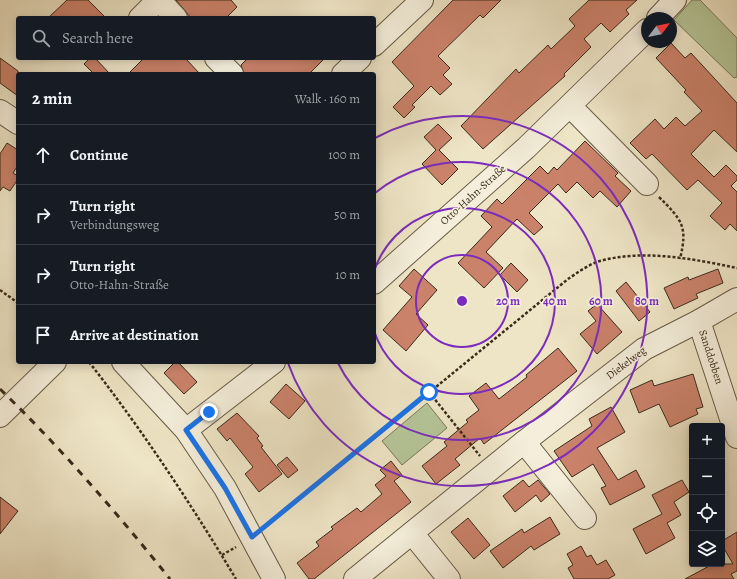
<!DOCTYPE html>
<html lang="en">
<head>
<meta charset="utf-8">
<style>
  body { margin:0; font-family:Alegreya,serif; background:#242831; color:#f1f3f6 }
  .controls { position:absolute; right:12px; bottom:12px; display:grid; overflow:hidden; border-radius:4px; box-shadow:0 2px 10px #0003 }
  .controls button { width:36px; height:36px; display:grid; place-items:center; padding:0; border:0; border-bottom:1px solid #363941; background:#171b24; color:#f1f3f6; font:20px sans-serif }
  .compass { position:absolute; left:641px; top:12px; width:36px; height:36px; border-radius:50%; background:#171b24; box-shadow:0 2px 10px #0003; rotate:58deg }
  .stop { position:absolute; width:12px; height:12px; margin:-9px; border:3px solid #1a73e8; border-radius:50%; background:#fff }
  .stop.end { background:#1a73e8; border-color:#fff; box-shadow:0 1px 4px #0008 }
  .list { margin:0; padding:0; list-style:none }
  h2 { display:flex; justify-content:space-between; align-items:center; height:52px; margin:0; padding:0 16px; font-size:17px }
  h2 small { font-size:13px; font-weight:400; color:#9ea1a6 }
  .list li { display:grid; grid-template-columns:26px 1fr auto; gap:12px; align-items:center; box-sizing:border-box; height:60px; padding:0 16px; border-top:1px solid #363941 }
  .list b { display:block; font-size:15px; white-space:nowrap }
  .list p { margin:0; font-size:13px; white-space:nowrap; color:#9ea1a6 }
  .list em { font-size:13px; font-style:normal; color:#9ea1a6 }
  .icon { flex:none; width:22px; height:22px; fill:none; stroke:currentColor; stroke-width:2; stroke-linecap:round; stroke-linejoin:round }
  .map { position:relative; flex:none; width:737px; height:579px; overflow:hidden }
  .search { position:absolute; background:#171b24; box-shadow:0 2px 10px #0003; left:16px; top:16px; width:360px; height:44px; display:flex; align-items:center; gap:10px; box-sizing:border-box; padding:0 14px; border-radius:4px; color:#9ea1a6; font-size:15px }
  .panel { position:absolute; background:#171b24; box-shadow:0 2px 10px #0003; left:16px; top:72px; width:360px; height:292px; border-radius:4px }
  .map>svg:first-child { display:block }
  .green { fill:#b5c598; stroke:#78785a }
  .building { fill:#cb826b; stroke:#3a2b1b }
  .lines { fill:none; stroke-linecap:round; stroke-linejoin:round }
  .minor-casing { stroke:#675a46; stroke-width:24 }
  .path { stroke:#3a2b1b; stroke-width:2.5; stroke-dasharray:3 2; stroke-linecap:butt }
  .minor { stroke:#f4eeda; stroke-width:22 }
  .rail { stroke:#3a2b1b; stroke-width:3; stroke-dasharray:7 7; stroke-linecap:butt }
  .route { stroke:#1a73e8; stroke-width:5 }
  .ring { fill:none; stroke:#7b2cbf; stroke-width:2 }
  .labels { text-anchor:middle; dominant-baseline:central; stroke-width:3.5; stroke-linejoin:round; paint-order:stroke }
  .street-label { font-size:11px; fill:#3a2b1b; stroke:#f4eeda }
  .centre { fill:#7b2cbf; stroke:#f4eeda; stroke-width:2 }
  .ring-label { font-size:12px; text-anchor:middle; font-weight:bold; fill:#7b2cbf; stroke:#f4eeda; stroke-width:3.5; stroke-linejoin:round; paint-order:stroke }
</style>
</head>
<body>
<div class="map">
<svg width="737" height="579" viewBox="0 0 737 579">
  <rect width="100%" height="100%" fill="#eee5c6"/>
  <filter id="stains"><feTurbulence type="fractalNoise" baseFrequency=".005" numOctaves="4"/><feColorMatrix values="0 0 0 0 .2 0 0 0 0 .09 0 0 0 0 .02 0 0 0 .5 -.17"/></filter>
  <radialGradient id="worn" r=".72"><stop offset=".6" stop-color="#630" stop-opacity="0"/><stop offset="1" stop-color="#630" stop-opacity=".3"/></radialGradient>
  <g class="green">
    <polygon points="692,0 700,0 737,38 737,77 734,78 674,20"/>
    <polygon points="427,403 447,428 402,465 382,441"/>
  </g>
  <g class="building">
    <polygon points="67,0 88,0 106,18 48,18"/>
    <polygon points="176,0 231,0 237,7 226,18 191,18"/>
    <polygon points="453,0 501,0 483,18 480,15 438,56 450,68 443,75 452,84 440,95 431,86 412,105 415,107 404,118 393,107 414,86 392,62"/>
    <polygon points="589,0 637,0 626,10 629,14 610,32 601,23 584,39 591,47 564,74 565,76 483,149 461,126 516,69 519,73 548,45 551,49 575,26 569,19"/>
    <polygon points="671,43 685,58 691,53 737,103 737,152 714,130 691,154 714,177 726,165 737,176 737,180 731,186 737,192 737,231 730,224 725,230 710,216 722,203 698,180 687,190 652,154 646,159 630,143 655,119 664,129 676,117 685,126 702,111 684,92 686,90 656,58"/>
    <polygon points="0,58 18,71 18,96 0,83"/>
    <polygon points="90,58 95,58 110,74 94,74 84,64"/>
    <polygon points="144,58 185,58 200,74 128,74"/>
    <polygon points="248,58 325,58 309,74 244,74 241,65"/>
    <polygon points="438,124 452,138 439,150 458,169 442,185 422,164 436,150 424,137"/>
    <polygon points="585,141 618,173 615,176 631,191 617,207 600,191 593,198 577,182 566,193 558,184 529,213 543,227 534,235 517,219 486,252 503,268 484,288 458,263 492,227 481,216 497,199 502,204 540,166 548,174 554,167 557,170"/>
    <polygon points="7,143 18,150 18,165 13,173 18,176 18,179 10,191 3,187 0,191 0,154"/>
    <polygon points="511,263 528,280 517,292 500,275"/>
    <polygon points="414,269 437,290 416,314 428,325 406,351 383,330 412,297 399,286"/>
    <polygon points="718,269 723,283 696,294 698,298 674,309 664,288 688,277 689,280"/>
    <polygon points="626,282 650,312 639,321 616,291"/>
    <polygon points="597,304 622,332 597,354 580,334 596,321 588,311"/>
    <polygon points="558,348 577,371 484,444 480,438 455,459 460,465 436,484 422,466 447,446 444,442 468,422 466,420 479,410 469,396 486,383 499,399 527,377 526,375"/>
    <polygon points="175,362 178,362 197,382 184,394 164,373"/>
    <polygon points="693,374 703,407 696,409 698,414 670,427 659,404 639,413 630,390 652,380 654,386"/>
    <polygon points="286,384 305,401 289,419 270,402"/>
    <polygon points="611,407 625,432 597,448 618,480 636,470 645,487 610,505 601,488 606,486 593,464 572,477 554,451 592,426 589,419"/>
    <polygon points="237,413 259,436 257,438 263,446 261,447 282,474 259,492 245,474 253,467 230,438 227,441 217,429"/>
    <polygon points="287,457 298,470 288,478 277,465"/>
    <polygon points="391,461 402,475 394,481 411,502 314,579 309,579 297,563 319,546 316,542 333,529 331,527 357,508 361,512 382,494 375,485 386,476 380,470"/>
    <polygon points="523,480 529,487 538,480 550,494 541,502 536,495 515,512 503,496"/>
    <polygon points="682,480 689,492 674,502 681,515 667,523 675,538 646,554 633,529 662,514 652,495"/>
    <polygon points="0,497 18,511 0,534"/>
    <polygon points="550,517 560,534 534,550 531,546 503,568 490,551 522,529 524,533"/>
    <polygon points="468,518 490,545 474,559 451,532"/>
    <polygon points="737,532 737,571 731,574 734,579 685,579 713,564 733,564 722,545 722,541"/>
    <polygon points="581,546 587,557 591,555 597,565 606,560 615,575 608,579 574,579 568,568 573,565 567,554"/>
  </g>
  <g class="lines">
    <g class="minor-casing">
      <g id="minor">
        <polyline points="159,0 176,18"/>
        <polyline points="140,18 158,0"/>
        <polyline points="658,18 675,0"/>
        <polyline points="374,45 422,0"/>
        <polyline points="216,58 232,74"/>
        <polyline points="343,74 360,58"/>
        <polyline points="570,106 647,184"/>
        <polyline points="0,111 18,123"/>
        <polyline points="374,283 526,148 647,30"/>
        <polyline points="699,321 737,437"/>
        <polyline points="123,362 186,430 225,488 274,579"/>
        <polyline points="0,416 55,362"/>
        <polyline points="186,430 274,362"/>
        <polyline points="524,442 585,518"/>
        <polyline points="412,533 449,579"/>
        <polyline points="355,579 524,442 644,349 699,321 737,299"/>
      </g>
    </g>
    <g class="path">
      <path d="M659 197C682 220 688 226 680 259"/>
      <polyline points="0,290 18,303"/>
      <path d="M89 362C143 431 191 504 236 579"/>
      <polyline points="429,392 480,456"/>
      <path d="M266 526 568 279C577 273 589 264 600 261 643 249 694 259 737 268"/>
      <polyline points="222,555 236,547"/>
    </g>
    <use href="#minor" class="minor"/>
    <path class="rail" d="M0 389C61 448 117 513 170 579"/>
  </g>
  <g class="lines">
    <polyline class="route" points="209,412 186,430 225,488 252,537 429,392"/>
  </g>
  <g class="ring">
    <circle cx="462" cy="301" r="46"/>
    <path d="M374 271A93 93 0 1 1 374 331"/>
    <path d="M375 193A139 139 0 1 1 338 363"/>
    <path d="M375 138A185 185 0 1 1 288 363"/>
  </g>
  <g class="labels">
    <g class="street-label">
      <text transform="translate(473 195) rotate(-42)">Otto-Hahn-Straße</text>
      <text transform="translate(711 357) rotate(72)">Sanddobben</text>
      <text transform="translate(626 363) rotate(-37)">Diekelweg</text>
    </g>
  </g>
  <circle cx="462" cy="301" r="6" class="centre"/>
  <g class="ring-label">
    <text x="508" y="305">20 m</text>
    <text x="555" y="305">40 m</text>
    <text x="601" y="305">60 m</text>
    <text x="647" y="305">80 m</text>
  </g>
  <rect width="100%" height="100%" filter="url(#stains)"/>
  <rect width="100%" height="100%" fill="url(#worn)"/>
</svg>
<div class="controls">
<button>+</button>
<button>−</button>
<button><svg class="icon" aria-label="locate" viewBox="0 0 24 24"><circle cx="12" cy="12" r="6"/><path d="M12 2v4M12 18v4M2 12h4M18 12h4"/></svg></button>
<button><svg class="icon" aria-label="layers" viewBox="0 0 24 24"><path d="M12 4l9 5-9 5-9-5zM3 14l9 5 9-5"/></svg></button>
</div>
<svg class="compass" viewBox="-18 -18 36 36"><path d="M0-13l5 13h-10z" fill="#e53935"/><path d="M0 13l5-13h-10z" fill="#9ea1a6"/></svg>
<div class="stop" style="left:429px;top:392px"></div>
<div class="stop end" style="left:209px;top:412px"></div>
<div class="search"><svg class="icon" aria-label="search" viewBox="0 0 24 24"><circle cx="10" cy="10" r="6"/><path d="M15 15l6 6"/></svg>Search here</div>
<section class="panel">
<h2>2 min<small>Walk · 160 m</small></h2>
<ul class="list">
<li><svg class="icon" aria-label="ahead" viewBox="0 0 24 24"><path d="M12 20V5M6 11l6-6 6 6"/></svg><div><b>Continue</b></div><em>100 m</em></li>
<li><svg class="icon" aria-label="right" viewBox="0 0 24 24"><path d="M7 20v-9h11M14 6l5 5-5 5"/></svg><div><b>Turn right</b><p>Verbindungsweg</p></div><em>50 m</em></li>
<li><svg class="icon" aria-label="right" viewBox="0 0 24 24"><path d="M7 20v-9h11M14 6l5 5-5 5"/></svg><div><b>Turn right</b><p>Otto-Hahn-Straße</p></div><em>10 m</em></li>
<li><svg class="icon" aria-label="arrive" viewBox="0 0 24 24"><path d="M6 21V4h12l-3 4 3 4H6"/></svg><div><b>Arrive at destination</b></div></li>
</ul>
</section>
</div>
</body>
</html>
